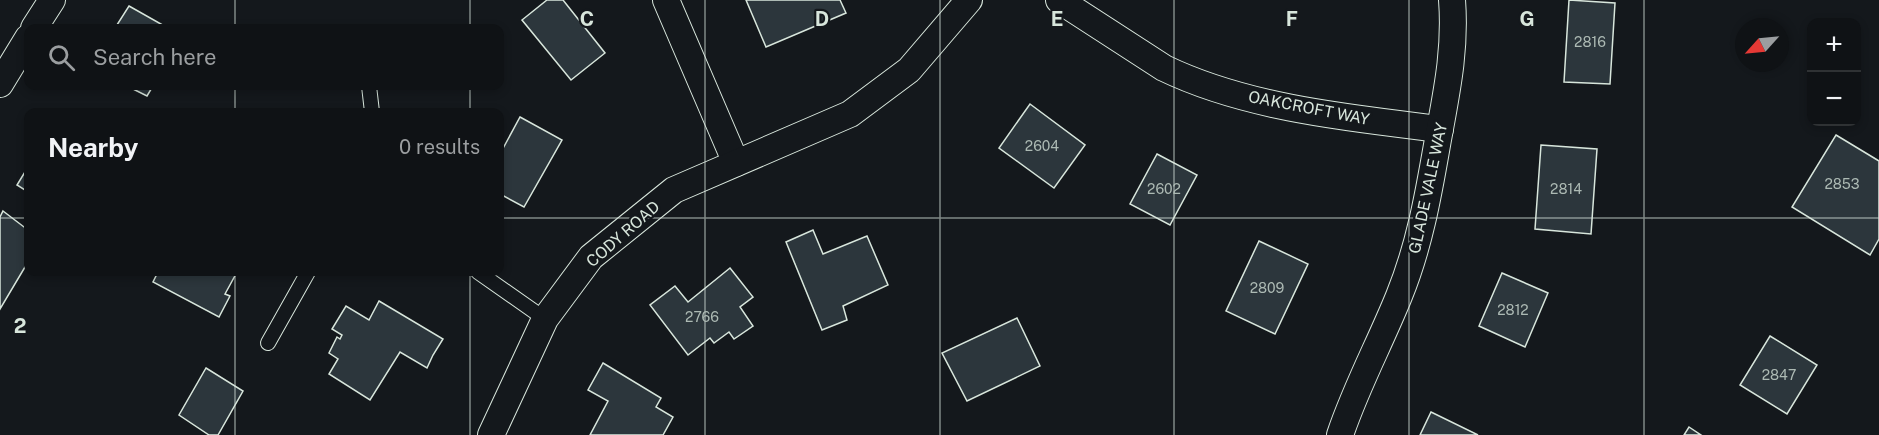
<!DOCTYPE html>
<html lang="en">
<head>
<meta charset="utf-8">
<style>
  body { margin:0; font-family:"Public Sans",sans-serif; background:#1d2022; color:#f1f3f6 }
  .controls { position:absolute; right:18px; top:18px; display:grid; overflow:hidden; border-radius:12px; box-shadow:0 3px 9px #0003 }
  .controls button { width:54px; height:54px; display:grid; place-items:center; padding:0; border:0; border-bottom:2px solid #2f3234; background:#0f1215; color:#f1f3f6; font:30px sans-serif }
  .compass { position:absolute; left:1735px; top:18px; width:54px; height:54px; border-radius:50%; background:#0f1215; box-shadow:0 3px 9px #0003; rotate:243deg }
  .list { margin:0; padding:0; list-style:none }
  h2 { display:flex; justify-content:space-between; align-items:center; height:78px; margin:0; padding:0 24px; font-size:26px }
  h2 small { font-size:20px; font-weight:400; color:#9b9ea0 }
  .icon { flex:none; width:33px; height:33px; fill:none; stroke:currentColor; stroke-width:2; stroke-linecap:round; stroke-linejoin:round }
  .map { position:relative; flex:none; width:1879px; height:435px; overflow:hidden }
  .search { position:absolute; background:#0f1215; box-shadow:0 3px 9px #0003; left:24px; top:24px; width:480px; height:66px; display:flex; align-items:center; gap:15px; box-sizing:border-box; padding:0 21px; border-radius:12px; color:#9b9ea0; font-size:22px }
  .panel { position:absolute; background:#0f1215; box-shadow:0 3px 9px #0003; left:24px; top:108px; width:480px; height:168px; border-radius:12px }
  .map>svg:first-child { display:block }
  .building { fill:#2c363c; stroke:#d8e6dc; stroke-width:1.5 }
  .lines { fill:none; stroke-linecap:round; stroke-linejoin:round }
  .service-casing { stroke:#d8e6dc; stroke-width:16 }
  .minor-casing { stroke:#d8e6dc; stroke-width:28 }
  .service { stroke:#14181c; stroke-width:14 }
  .minor { stroke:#14181c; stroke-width:26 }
  .grid { fill:none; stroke:#d8e6dc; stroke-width:1.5; stroke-opacity:0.55 }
  .labels { text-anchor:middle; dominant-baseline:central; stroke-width:4.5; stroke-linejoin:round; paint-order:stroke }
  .number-label { font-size:14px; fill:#adbab4 }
  .street-label { font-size:16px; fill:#d8e6dc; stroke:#14181c }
  .grid-label { font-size:20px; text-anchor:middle; font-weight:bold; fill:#d8e6dc; stroke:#14181c; stroke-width:4.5; stroke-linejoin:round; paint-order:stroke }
</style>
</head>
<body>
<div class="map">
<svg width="1879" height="435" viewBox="0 0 1879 435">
  <rect width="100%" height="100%" fill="#14181c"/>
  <g class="building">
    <polygon points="547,0 563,0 605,53 571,80 522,20"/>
    <polygon points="746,0 840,0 846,13 766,47"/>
    <polygon points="1569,0 1615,3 1610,84 1564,82"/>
    <polygon points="129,6 168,28 115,28"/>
    <polygon points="127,86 153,86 147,96"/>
    <polygon points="1030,104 1085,145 1054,188 999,148"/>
    <polygon points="520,117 562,140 524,207 500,194 500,154"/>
    <polygon points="1836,135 1879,161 1879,239 1870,255 1792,207"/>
    <polygon points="1541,145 1597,149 1591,234 1535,229"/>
    <polygon points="1157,154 1197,175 1170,225 1130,204"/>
    <polygon points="28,167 28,192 17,185"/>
    <polygon points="3,211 28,230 28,262 0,309 0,217"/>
    <polygon points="813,230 823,254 867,236 888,285 843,306 847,320 822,330 786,242"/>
    <polygon points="1259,241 1308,264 1275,334 1226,311"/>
    <polygon points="730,268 753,297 740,307 753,326 734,339 729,332 714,343 710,338 688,355 650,305 675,286 688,302"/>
    <polygon points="158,272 192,273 237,272 225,294 230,296 219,317 153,282"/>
    <polygon points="1502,273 1548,293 1525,347 1479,326"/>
    <polygon points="379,301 443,339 433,355 427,368 400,352 370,400 329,374 338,359 329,353 337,337 340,339 342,335 332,329 346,306 369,320"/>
    <polygon points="1017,318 1040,366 967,401 942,353"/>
    <polygon points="1770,336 1817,365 1787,414 1740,385"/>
    <polygon points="603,363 661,398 656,407 673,417 663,435 590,435 608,401 588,390"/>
    <polygon points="206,368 243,391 218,435 209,435 179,415"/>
    <polygon points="1431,412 1478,435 1420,435"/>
    <polygon points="1689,427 1701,435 1684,435"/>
  </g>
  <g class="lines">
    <g class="service-casing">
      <g id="service">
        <polyline points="369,86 372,112"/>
        <polyline points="478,272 545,319"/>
        <polyline points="268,343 308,272"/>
      </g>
    </g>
    <g class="minor-casing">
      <g id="minor">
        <polyline points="666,0 736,163"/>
        <path d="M1059 0 1164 68C1247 108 1349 118 1440 129"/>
        <polyline points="34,28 52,0"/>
        <polyline points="0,84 28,38"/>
        <polyline points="491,435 545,319 591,257 674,190 850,114 909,70 969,0"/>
        <path d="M1340 435C1356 387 1380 343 1399 296 1419 247 1428 197 1437 145 1446 95 1456 51 1452 0"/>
      </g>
    </g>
    <use href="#service" class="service"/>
    <use href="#minor" class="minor"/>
  </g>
  <path class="grid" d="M235 0V28M470 0V28M705 0V435M940 0V435M1174 0V435M1409 0V435M1644 0V435M235 86V112M470 86V112M0 218H28M500 218H1879M235 272V435M470 272V435"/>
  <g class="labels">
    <g class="number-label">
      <text x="1590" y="42">2816</text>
      <text x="1042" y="146">2604</text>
      <text x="1842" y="184">2853</text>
      <text x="1164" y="189">2602</text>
      <text x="1566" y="189">2814</text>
      <text x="1267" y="288">2809</text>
      <text x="1513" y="310">2812</text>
      <text x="702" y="317">2766</text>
      <text x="1779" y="375">2847</text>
    </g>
    <g class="street-label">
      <text transform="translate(1309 108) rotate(11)">OAKCROFT WAY</text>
      <text transform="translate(1428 188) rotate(-78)">GLADE VALE WAY</text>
      <text transform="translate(623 234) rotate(-41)">CODY ROAD</text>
    </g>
  </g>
  <g class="grid-label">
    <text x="587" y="26">C</text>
    <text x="822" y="26">D</text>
    <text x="1057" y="26">E</text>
    <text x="1292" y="26">F</text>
    <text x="1527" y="26">G</text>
    <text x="20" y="333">2</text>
  </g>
</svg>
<div class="controls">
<button>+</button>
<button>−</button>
</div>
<svg class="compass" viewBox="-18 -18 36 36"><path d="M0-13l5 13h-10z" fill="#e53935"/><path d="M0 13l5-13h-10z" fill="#9b9ea0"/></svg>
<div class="search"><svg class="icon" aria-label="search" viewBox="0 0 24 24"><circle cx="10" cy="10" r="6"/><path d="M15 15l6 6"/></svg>Search here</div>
<section class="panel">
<h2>Nearby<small>0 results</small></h2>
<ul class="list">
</ul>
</section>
</div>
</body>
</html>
